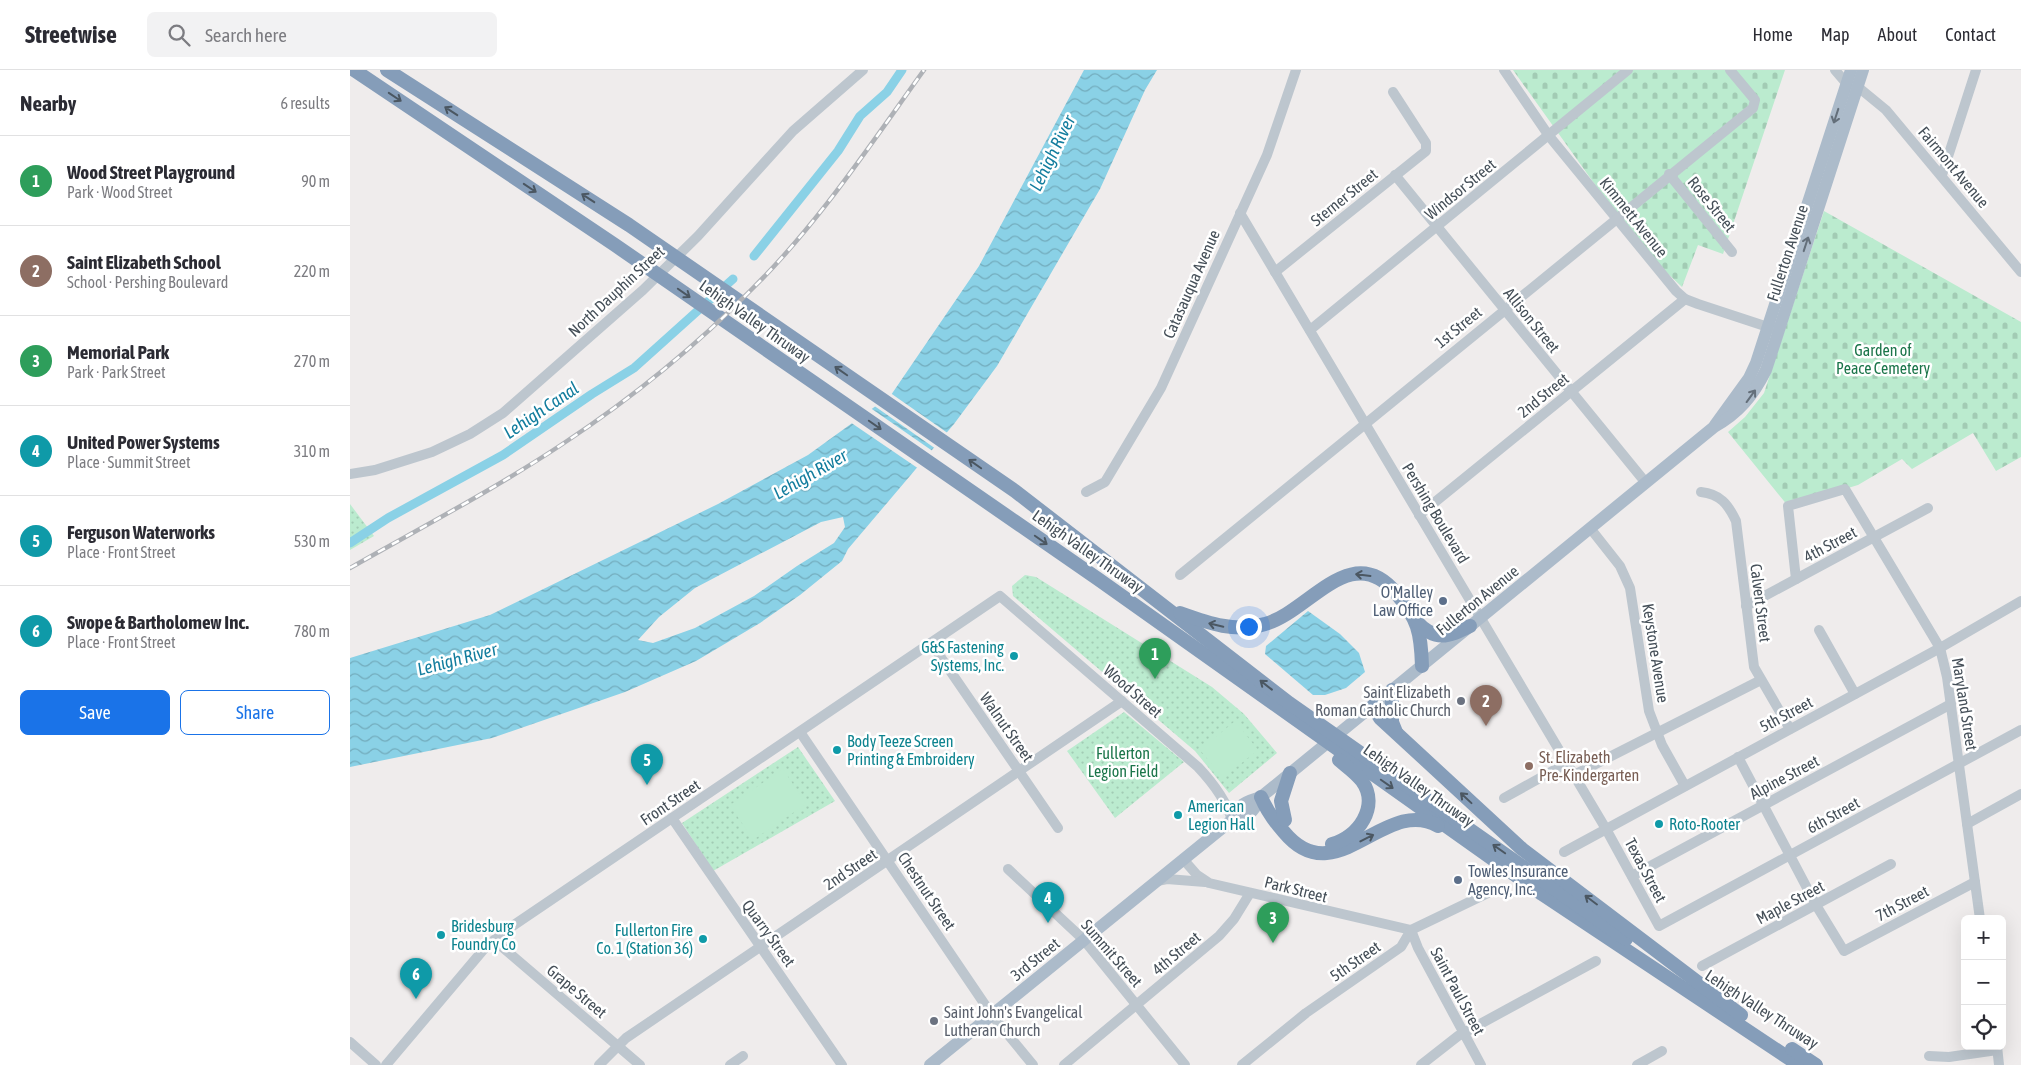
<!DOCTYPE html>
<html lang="en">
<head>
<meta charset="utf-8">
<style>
  body { margin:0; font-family:"Asap Condensed",sans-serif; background:#f2f2f3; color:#2b2b33 }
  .controls { position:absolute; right:15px; bottom:15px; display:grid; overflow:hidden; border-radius:8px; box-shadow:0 5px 20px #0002 }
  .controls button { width:45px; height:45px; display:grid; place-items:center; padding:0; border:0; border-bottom:1px solid #e1e1e2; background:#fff; color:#2b2b33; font:25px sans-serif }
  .you { position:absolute; left:898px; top:556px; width:18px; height:18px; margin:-12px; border:4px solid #fff; border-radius:50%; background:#1a73e8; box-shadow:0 0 0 8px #1a73e833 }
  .badge { display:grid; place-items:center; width:32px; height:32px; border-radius:50%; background:#1a73e8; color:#fff; font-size:16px; font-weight:700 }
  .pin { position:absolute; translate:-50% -41px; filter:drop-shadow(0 1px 2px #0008) }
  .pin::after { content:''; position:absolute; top:26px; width:18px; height:15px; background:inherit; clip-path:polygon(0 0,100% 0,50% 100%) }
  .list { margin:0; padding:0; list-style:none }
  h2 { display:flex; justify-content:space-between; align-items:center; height:65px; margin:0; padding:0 20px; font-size:21px }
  h2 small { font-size:16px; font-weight:400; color:#7c7c81 }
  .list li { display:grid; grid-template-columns:32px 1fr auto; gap:15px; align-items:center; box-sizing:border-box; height:90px; padding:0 20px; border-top:1px solid #e1e1e2 }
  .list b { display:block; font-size:19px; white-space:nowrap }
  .list p { margin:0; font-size:16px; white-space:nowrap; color:#7c7c81 }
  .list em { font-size:16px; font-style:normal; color:#7c7c81 }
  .actions { display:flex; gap:10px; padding:15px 20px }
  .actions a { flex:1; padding:11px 0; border:1px solid #1a73e8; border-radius:8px; text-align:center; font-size:18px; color:#1a73e8 }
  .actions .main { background:#1a73e8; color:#fff }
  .icon { flex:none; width:28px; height:28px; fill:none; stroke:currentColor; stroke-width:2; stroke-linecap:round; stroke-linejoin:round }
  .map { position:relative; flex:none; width:1671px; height:995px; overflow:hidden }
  header { display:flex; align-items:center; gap:30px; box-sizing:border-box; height:70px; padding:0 25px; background:#fff; border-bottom:1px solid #e1e1e2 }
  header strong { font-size:24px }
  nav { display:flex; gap:28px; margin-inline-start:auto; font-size:18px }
  .search { width:350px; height:45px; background:#f2f2f3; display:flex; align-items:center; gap:12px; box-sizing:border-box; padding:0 18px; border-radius:8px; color:#7c7c81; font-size:19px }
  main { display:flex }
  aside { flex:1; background:#fff }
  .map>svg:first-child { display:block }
  .grass { fill:url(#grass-dots) }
  .cemetery { fill:url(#cemetery-stones) }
  .pitch { fill:#bbebcf }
  .water { fill:url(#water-waves); fill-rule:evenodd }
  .pier { fill:#efecec }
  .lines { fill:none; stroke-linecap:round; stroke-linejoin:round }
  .canal { stroke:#8ad1e6; stroke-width:9 }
  .minor { stroke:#bdc6ce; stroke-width:10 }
  .major { stroke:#acbbca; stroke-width:12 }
  .highway { stroke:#859db9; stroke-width:14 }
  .rail-casing { stroke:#aeb1b6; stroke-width:4.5 }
  .rail { stroke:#fff; stroke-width:2.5; stroke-dasharray:8; stroke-linecap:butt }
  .oneway { stroke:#4b5762 }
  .oneway2 { stroke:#646f7a }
  .service-dot { fill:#5c6f8a; stroke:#fff; stroke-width:2 }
  .culture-dot { fill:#0f9aa8; stroke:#fff; stroke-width:2 }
  .worship-dot { fill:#6b7280; stroke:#fff; stroke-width:2 }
  .education-dot { fill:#8d6e63; stroke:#fff; stroke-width:2 }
  .labels { text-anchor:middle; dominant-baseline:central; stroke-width:5; stroke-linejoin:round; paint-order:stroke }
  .street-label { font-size:16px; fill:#454f58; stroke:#fff }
  .park-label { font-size:16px; fill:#1b754a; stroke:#fff }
  .service-label { font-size:16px; fill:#4e5e75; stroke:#fff; text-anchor:end }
  .culture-label { font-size:16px; fill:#0d838f; stroke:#fff; text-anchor:start }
  .worship-label { font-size:16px; fill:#5b616d; stroke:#fff; text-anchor:end }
  .education-label { font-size:16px; fill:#785e54; stroke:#fff; text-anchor:start }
  .water-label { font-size:18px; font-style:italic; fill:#137d9e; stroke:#fff }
</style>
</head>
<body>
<header>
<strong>Streetwise</strong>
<div class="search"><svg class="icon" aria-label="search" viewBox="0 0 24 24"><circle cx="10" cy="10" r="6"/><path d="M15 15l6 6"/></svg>Search here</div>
<nav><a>Home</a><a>Map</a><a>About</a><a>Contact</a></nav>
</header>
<main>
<aside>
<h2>Nearby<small>6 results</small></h2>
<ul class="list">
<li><span class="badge" style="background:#2e9e5b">1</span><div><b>Wood Street Playground</b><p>Park · Wood Street</p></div><em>90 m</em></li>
<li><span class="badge" style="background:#8d6e63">2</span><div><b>Saint Elizabeth School</b><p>School · Pershing Boulevard</p></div><em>220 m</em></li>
<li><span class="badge" style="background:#2e9e5b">3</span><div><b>Memorial Park</b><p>Park · Park Street</p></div><em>270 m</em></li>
<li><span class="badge" style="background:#0f9aa8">4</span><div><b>United Power Systems</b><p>Place · Summit Street</p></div><em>310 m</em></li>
<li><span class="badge" style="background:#0f9aa8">5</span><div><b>Ferguson Waterworks</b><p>Place · Front Street</p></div><em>530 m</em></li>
<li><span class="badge" style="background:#0f9aa8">6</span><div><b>Swope &amp; Bartholomew Inc.</b><p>Place · Front Street</p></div><em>780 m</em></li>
</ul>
<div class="actions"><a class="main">Save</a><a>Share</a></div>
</aside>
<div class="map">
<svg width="1671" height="995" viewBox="0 0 1671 995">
  <defs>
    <pattern id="grass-dots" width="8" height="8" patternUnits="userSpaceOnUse" patternTransform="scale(1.25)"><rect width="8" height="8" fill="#bbebcf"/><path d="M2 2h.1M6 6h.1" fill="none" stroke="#a2cbb4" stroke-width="1.8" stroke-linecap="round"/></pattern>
    <pattern id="cemetery-stones" width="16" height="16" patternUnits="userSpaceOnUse" patternTransform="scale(1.25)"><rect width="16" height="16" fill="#bbebcf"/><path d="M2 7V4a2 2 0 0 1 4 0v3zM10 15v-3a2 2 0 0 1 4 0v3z" fill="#a2cbb4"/></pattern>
    <pattern id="water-waves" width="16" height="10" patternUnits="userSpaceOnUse" patternTransform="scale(1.25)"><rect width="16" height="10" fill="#8ad1e6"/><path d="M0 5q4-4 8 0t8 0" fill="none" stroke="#73acbd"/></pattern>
  </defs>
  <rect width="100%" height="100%" fill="#efecec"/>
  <g class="grass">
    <polygon points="0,434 24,466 0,480"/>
    <polygon points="675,505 686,507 862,617 894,644 927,683 879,723 845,681 663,526 662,516"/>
    <polygon points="774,642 834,692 765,748 717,681"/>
    <polygon points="448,677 485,731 363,801 332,753"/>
  </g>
  <g class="cemetery">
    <polygon points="1163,0 1435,0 1373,184 1348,175 1332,217 1314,200 1246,116"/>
    <polygon points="1474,141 1671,252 1671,387 1646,401 1623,363 1562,399 1552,389 1508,415 1438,436 1378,362 1395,347 1414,323"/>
  </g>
  <g class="pitch">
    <polygon points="885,651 908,680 873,708 850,680"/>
    <polygon points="433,699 456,734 403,770 380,735"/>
  </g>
  <g class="water">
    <path d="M734 0H807L795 20 750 119 647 296 604 354 498 479 492 491 450 525 410 553 346 591 275 622 142 668 0 697V588L140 545 368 434 458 385 541 325 629 196ZM493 447 495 457 484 473 447 496 404 526 345 558 303 573 288 570 309 547 345 518 471 452Z"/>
    <polygon points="958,541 990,564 1009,583 1015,602 996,618 975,625 963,625 915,584 916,576"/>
  </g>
  <g class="pier">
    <polygon points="539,322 599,364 586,379 523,335"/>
    <polygon points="519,337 584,382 569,399 500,352"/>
  </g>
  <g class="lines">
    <g class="canal">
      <polyline points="404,186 488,81 510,46 537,22 552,0"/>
      <polyline points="0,473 38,448 153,385 242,324 284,298 383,209"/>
    </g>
    <g class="minor">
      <polyline points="1154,0 1199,66 1326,221 1335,229 1348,234 1424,259"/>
      <polyline points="1485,0 1497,14"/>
      <polyline points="1508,17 1536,40 1671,202"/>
      <polyline points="1319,104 1382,182"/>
      <polyline points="1045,105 1296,413"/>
      <polyline points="1592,105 1626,0"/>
      <polyline points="890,143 1256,759 1309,856 1671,660"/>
      <polyline points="925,202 1076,81 1076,73 1043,22"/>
      <polyline points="960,260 1278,0"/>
      <polyline points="0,404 25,400 82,382 120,364 153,343 293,220 348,166 443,61 513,0"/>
      <polyline points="736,422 755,412 811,318 917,85 946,0"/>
      <path d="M1351 422C1370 424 1378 434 1386 451L1404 597 1440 659"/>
      <polyline points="1069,445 1335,229"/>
      <polyline points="1240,458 1270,496 1280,518 1299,641 1312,675 1335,716"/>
      <polyline points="830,505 1403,38 1405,30 1380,0"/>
      <polyline points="1446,509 1438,436 1495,419 1590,578 1597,607 1630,849"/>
      <polyline points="1396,536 1578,438"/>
      <polyline points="1469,560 1505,624"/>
      <polyline points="581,573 708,758"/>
      <polyline points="450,662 642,945 683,995"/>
      <polyline points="1388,687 1466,835 1494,881 1625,812"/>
      <polyline points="1224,705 1411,610"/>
      <polyline points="1154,728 1217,693"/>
      <polyline points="322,748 492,995"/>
      <polyline points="1617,754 1671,724"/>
      <polyline points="1214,782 1590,578 1671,531"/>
      <polyline points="833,789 847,805 859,813 1061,860"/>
      <polyline points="658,799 734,870 835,995"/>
      <polyline points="1282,806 1601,634"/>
      <polyline points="807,811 817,809 855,812"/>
      <polyline points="1061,860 1068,878 1131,995"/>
      <polyline points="144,870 290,995"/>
      <polyline points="1352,896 1541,794"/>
      <polyline points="0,972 26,995"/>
      <polyline points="1647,976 1649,995"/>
      <polyline points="1579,986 1599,987 1647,980"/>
      <path d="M36 995 134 879 161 857 650 526 848 697C863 713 876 730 882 750"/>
      <polyline points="249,995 276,968 772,631"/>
      <polyline points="380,995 393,986"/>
      <polyline points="714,995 869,866 884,849 900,823"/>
      <polyline points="892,995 956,943 1051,877 1061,860 1140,822"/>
      <polyline points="1071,995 1108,966 1246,891"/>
      <polyline points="1287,995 1312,981"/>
    </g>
    <g class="major">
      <polyline points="1365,355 1399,308 1406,293 1501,0"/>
      <path d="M882 750C887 735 896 731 911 727L1364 357C1389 343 1403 326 1416 300L1513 0"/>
      <path d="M580 995 882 750C898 749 904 741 911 727"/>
    </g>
    <g class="highway">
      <polyline points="4,0 265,175 748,509 1192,824 1449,995"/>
      <polyline points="37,0 279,155 665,421 939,633 1276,869"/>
      <path d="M830 543C858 553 885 563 915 554 959 542 1001 469 1046 523 1068 549 1071 562 1072 596"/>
      <path d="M1066 551C1085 572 1098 567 1120 556"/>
      <polyline points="1042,620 1042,652 1046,662"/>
      <polyline points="1023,636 1030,648 1172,779 1391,945"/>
      <path d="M911 727C917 741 924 751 934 762 986 825 1035 725 1088 756"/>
      <polyline points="935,750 931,731 940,703"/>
      <path d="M982 774C1008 768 1030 736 1012 711 1006 703 996 696 989 690"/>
      <polyline points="1442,979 1466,995"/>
    </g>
    <g class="rail-casing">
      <path id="rail" d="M0 498C72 457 145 419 214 373 282 328 345 277 402 219 468 154 520 75 574 0"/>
    </g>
    <use href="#rail" class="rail"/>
  </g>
  <defs><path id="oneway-shaft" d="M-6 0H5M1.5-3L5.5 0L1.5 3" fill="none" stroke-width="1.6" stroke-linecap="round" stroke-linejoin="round" transform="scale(1.25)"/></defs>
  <g class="oneway">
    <use href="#oneway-shaft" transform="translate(45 27) rotate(34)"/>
    <use href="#oneway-shaft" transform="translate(101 41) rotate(-147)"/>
    <use href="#oneway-shaft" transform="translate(180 118) rotate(34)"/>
    <use href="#oneway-shaft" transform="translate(238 128) rotate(-147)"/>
    <use href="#oneway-shaft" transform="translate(334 223) rotate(35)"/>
    <use href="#oneway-shaft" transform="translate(491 301) rotate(-145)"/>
    <use href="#oneway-shaft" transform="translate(525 355) rotate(35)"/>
    <use href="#oneway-shaft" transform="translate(625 394) rotate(-145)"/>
    <use href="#oneway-shaft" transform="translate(691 470) rotate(35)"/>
    <use href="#oneway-shaft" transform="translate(1013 505) rotate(-173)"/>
    <use href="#oneway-shaft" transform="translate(866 555) rotate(-167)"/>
    <use href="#oneway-shaft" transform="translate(916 615) rotate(-142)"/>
    <use href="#oneway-shaft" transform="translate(1037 714) rotate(35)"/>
    <use href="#oneway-shaft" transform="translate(1116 728) rotate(-137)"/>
    <use href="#oneway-shaft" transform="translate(1017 768) rotate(-27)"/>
    <use href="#oneway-shaft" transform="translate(1149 779) rotate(-145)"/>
    <use href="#oneway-shaft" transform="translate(1241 830) rotate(-143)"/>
  </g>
  <g class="oneway2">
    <use href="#oneway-shaft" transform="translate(1486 46) rotate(108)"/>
    <use href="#oneway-shaft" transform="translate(1456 174) rotate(-72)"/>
    <use href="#oneway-shaft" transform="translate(1401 326) rotate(-54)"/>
  </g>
  <g class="service-dot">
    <circle cx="1093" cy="531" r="5"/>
    <circle cx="1108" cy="810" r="5"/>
  </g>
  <g class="culture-dot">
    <circle cx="664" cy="586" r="5"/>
    <circle cx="487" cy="680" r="5"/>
    <circle cx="828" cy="745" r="5"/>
    <circle cx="1309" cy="754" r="5"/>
    <circle cx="91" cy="865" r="5"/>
    <circle cx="353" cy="869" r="5"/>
  </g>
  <g class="worship-dot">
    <circle cx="1111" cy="631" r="5"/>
    <circle cx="584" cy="951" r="5"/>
  </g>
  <circle class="education-dot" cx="1179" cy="696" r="5"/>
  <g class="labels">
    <g class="street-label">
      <text transform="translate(1604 97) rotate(50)">Fairmont Avenue</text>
      <text transform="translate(1110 119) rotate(-39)">Windsor Street</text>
      <text transform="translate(994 127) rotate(-39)">Sterner Street</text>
      <text transform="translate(1362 134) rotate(51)">Rose Street</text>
      <text transform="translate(1284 147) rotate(51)">Kimmett Avenue</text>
      <text transform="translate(1437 183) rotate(-72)">Fullerton Avenue</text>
      <text transform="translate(841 214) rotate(-66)">Catasauqua Avenue</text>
      <text transform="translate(266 221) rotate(-43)">North Dauphin Street</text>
      <text transform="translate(1182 250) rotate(51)">Allison Street</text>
      <text transform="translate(405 251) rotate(35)">Lehigh Valley Thruway</text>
      <text transform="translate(1108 257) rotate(-39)">1st Street</text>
      <text transform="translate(1193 325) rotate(-39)">2nd Street</text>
      <text transform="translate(1086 443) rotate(59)">Pershing Boulevard</text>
      <text transform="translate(1480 474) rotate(-28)">4th Street</text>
      <text transform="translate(738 481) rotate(35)">Lehigh Valley Thruway</text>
      <text transform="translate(1127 530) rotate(-39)">Fullerton Avenue</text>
      <text transform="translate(1411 533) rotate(83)">Calvert Street</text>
      <text transform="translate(1306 583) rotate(81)">Keystone Avenue</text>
      <text transform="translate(783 621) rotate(41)">Wood Street</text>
      <text transform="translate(1615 634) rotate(81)">Maryland Street</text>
      <text transform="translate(1436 644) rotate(-28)">5th Street</text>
      <text transform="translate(657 657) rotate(55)">Walnut Street</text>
      <text transform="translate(1434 707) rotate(-28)">Alpine Street</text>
      <text transform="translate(1069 715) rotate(35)">Lehigh Valley Thruway</text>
      <text transform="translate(320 732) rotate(-34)">Front Street</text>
      <text transform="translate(1483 745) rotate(-29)">6th Street</text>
      <text transform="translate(500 799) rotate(-34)">2nd Street</text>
      <text transform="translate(1296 800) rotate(62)">Texas Street</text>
      <text transform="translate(946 819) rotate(14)">Park Street</text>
      <text transform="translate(577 821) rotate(56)">Chestnut Street</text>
      <text transform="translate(1440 832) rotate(-28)">Maple Street</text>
      <text transform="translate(1552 833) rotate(-28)">7th Street</text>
      <text transform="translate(419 863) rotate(54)">Quarry Street</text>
      <text transform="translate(762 883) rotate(49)">Summit Street</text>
      <text transform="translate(826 883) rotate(-40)">4th Street</text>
      <text transform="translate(685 889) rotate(-39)">3rd Street</text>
      <text transform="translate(1005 891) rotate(-35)">5th Street</text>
      <text transform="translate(227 921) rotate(40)">Grape Street</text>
      <text transform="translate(1108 921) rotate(62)">Saint Paul Street</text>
      <text transform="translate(1412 939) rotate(33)">Lehigh Valley Thruway</text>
    </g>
    <g class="park-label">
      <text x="1533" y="280">Garden of<tspan x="1533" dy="18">Peace Cemetery</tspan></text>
      <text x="773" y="683">Fullerton<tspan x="773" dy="18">Legion Field</tspan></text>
    </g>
    <g class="service-label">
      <text x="1083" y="522">O'Malley<tspan x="1083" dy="18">Law Office</tspan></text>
      <text x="1118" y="801" text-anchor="start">Towles Insurance<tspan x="1118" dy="18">Agency, Inc.</tspan></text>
    </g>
    <g class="culture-label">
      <text x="654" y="577" text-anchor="end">G&amp;S Fastening<tspan x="654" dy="18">Systems, Inc.</tspan></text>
      <text x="497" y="671">Body Teeze Screen<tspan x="497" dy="18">Printing &amp; Embroidery</tspan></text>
      <text x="838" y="736">American<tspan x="838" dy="18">Legion Hall</tspan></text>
      <text x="1319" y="754">Roto-Rooter</text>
      <text x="101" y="856">Bridesburg<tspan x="101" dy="18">Foundry Co</tspan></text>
      <text x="343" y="860" text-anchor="end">Fullerton Fire<tspan x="343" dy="18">Co. 1 (Station 36)</tspan></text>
    </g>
    <g class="worship-label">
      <text x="1101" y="622">Saint Elizabeth<tspan x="1101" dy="18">Roman Catholic Church</tspan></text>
      <text x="594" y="942" text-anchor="start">Saint John's Evangelical<tspan x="594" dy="18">Lutheran Church</tspan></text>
    </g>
    <g class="education-label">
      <text x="1189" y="687">St. Elizabeth<tspan x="1189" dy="18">Pre-Kindergarten</tspan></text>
    </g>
    <g class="water-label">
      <text transform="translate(702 83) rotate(-64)">Lehigh River</text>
      <text transform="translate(191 340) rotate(-34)">Lehigh Canal</text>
      <text transform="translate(460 404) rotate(-30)">Lehigh River</text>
      <text transform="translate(107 589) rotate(-15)">Lehigh River</text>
    </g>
  </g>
</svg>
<div class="controls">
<button>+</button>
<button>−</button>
<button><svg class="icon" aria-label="locate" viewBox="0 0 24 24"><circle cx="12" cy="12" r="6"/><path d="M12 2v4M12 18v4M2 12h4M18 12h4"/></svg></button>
</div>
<div class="you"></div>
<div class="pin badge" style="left:805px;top:609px;background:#2e9e5b">1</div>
<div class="pin badge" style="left:1136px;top:656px;background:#8d6e63">2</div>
<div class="pin badge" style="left:923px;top:873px;background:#2e9e5b">3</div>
<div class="pin badge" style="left:698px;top:853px;background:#0f9aa8">4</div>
<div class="pin badge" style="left:297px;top:715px;background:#0f9aa8">5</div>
<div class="pin badge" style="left:66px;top:929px;background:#0f9aa8">6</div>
</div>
</main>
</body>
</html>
